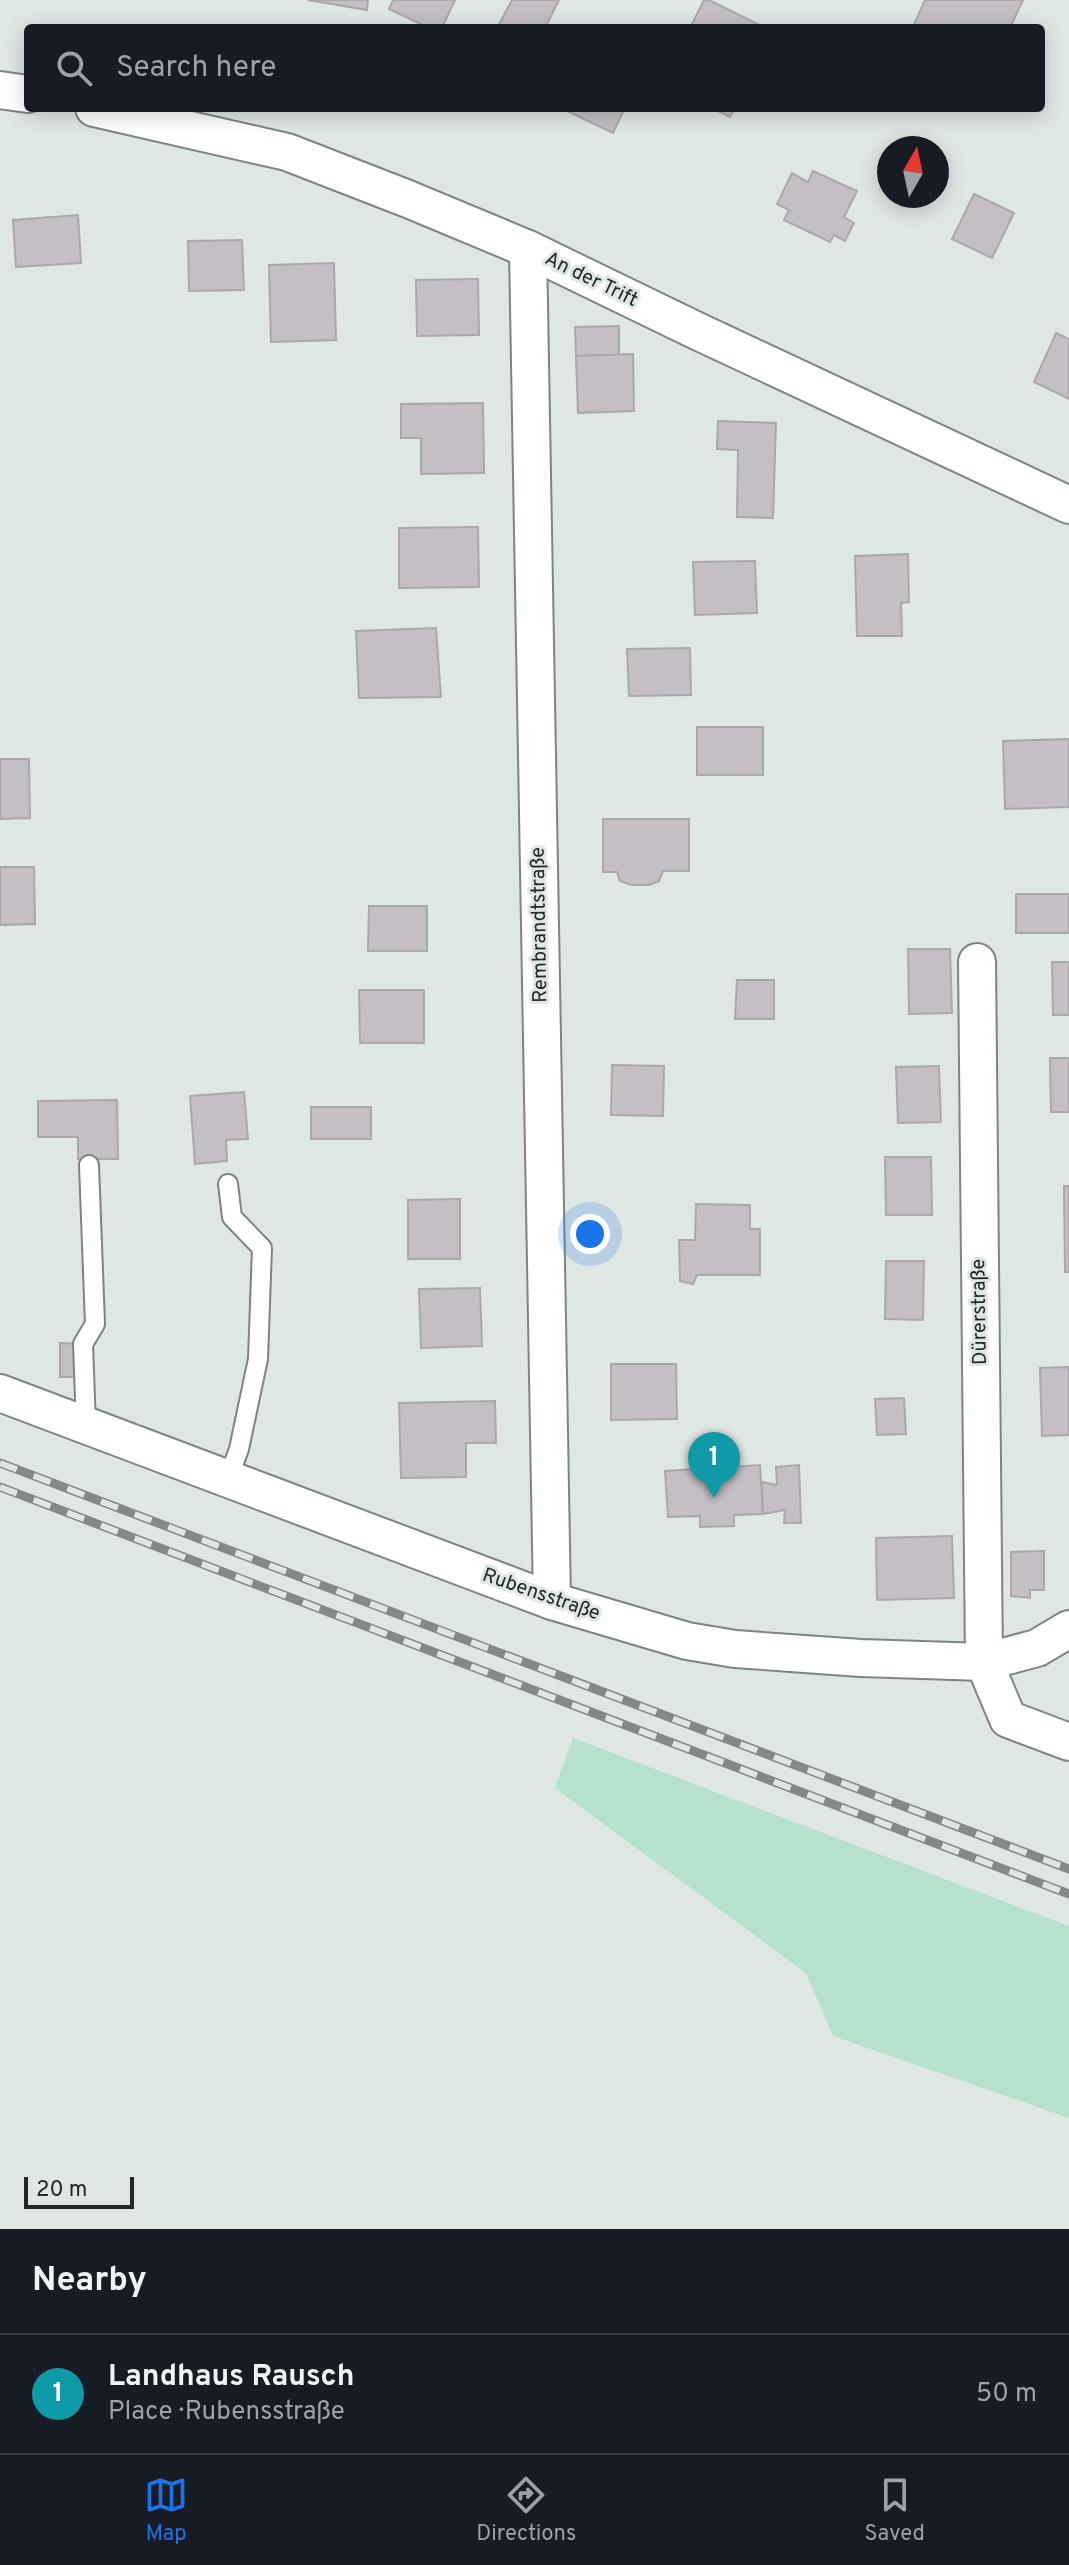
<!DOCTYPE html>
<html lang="en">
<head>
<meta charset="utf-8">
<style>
  body { margin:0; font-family:Overpass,sans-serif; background:#242831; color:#f1f3f6 }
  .compass { position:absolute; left:877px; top:136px; width:72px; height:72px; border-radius:50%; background:#171b24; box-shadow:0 4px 20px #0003; rotate:9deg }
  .scale { position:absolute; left:24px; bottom:20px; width:110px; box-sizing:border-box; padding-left:8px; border:4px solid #242725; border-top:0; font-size:22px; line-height:28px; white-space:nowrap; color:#242725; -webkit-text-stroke:6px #dfe7e3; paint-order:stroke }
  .you { position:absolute; left:590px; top:1234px; width:28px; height:28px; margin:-20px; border:6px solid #fff; border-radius:50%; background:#1a73e8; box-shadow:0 0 0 12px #1a73e833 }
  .badge { display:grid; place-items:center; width:52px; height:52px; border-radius:50%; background:#1a73e8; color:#fff; font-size:26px; font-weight:700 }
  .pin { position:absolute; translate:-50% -66px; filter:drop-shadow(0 2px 4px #0008) }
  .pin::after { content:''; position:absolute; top:42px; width:28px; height:24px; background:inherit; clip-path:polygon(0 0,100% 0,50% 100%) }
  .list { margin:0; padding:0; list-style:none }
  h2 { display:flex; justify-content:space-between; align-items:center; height:104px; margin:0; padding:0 32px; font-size:34px }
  h2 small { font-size:26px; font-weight:400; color:#9ea1a6 }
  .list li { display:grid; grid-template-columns:52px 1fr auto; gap:24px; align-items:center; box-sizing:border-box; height:120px; padding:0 32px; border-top:2px solid #363941 }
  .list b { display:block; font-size:30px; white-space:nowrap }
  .list p { margin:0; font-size:26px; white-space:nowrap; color:#9ea1a6 }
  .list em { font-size:26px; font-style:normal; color:#9ea1a6 }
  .icon { flex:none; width:44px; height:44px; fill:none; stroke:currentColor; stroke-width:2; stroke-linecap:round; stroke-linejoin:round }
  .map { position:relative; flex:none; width:1069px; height:2229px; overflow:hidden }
  .search { position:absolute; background:#171b24; box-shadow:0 4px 20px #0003; left:24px; right:24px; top:24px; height:88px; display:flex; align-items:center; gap:20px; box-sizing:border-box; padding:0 28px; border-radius:8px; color:#9ea1a6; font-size:30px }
  .sheet { height:224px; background:#171b24 }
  nav { display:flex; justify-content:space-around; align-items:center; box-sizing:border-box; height:112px; border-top:2px solid #363941; background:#171b24; font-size:22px; color:#9ea1a6 }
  nav a { display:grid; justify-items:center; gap:4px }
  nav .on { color:#1a73e8 }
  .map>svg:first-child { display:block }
  .green { fill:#b5e1cd }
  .building { fill:#c3bfc5; stroke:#aca7ad; stroke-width:2 }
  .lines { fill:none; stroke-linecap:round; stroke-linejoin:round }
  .lane-casing { stroke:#7e8581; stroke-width:22 }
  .street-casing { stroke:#7e8581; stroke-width:40 }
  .lane { stroke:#fff; stroke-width:18 }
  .street { stroke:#fff; stroke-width:36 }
  .rail-casing { stroke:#838986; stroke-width:9 }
  .rail { stroke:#dfe7e3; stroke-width:6; stroke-dasharray:18; stroke-linecap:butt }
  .labels { text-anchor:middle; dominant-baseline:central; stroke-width:6; stroke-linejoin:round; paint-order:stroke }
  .street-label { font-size:20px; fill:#242725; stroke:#dfe7e3 }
</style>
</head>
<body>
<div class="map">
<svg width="1069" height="2229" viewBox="0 0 1069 2229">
  <rect width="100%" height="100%" fill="#dfe7e3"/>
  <polygon class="green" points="573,1738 1069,1926 1069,2118 833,2036 806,1973 555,1788"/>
  <g class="building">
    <polygon points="308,0 368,0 367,10"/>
    <polygon points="393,0 455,0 442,28 429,28 389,9"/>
    <polygon points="512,0 559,0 545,28 497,28"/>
    <polygon points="704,0 709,0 766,28 690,28"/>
    <polygon points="925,0 1023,0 1010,28 915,28 913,27"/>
    <polygon points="568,108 625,108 613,133 567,111"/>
    <polygon points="712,108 735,108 730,117"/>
    <polygon points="813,171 857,191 844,217 854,223 845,241 834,235 830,242 784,220 789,210 777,204 792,173 808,182"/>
    <polygon points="974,194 1014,213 992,258 952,239"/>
    <polygon points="78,215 81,263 16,267 13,220"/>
    <polygon points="242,240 244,290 189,291 188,241"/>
    <polygon points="334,263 336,340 271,342 269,265"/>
    <polygon points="478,279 479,335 417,336 416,280"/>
    <polygon points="619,326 619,355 576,356 575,327"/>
    <polygon points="1056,333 1069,339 1069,399 1034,382"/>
    <polygon points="633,354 634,411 578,413 576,356"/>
    <polygon points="483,403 484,473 421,474 421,438 401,438 401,404"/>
    <polygon points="718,421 776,423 773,518 737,517 738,450 717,449"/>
    <polygon points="478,527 479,587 399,588 399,528"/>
    <polygon points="908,554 909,602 901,603 902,636 857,636 855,556"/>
    <polygon points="755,561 757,613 695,615 693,562"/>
    <polygon points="436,628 441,697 359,698 356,631"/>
    <polygon points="690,648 691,695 629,696 627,649"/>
    <rect x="697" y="727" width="66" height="48"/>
    <polygon points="1069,739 1069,807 1005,809 1003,741"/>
    <polygon points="0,759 29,759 30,818 0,819"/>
    <polygon points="603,819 689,819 689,871 663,871 659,881 649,885 632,885 620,881 617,872 603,872"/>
    <polygon points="0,867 34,867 35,924 0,925"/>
    <rect x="1016" y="894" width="53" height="39"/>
    <polygon points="369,906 427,906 427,951 368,951"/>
    <polygon points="908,949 950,949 952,1013 909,1014"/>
    <polygon points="1052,962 1069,962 1069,1015 1053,1015"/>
    <polygon points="737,980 774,980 774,1019 735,1019"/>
    <polygon points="359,990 424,990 424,1043 360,1043"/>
    <polygon points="1050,1058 1069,1058 1069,1112 1051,1112"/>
    <polygon points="612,1065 664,1066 663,1116 611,1115"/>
    <polygon points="939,1066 941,1122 898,1123 896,1067"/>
    <polygon points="244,1092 248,1139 226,1140 227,1161 195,1164 190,1096"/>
    <polygon points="117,1100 118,1159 78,1159 78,1137 38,1137 38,1101"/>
    <rect x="311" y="1107" width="60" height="32"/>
    <polygon points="885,1157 931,1157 932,1215 886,1215"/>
    <polygon points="1064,1186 1069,1186 1069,1272 1065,1272"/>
    <polygon points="460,1199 460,1259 408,1259 408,1200"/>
    <polygon points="696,1204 750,1205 750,1229 760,1229 760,1275 697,1275 693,1284 680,1281 679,1240 695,1240"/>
    <polygon points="886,1261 924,1261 923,1320 885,1319"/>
    <polygon points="480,1288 482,1346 421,1348 419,1289"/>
    <polygon points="60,1343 93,1344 93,1377 60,1377"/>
    <polygon points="611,1364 676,1364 677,1419 611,1420"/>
    <polygon points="1069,1367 1069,1435 1042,1436 1040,1368"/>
    <polygon points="904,1398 906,1434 877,1435 875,1399"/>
    <polygon points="495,1401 496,1443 466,1443 466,1477 401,1478 399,1403"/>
    <polygon points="760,1465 763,1514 734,1515 734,1526 700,1527 700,1516 668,1517 665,1471"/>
    <polygon points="799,1465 801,1523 784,1523 785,1510 763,1514 762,1482 777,1485 776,1467"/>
    <polygon points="952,1536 954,1598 877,1600 876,1538"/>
    <polygon points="1044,1551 1044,1590 1030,1590 1030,1598 1011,1596 1011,1552"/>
  </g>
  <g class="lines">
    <g class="lane-casing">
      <g id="lane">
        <polyline points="86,1426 83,1344 95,1324 89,1165"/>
        <polyline points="228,1479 239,1449 258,1359 262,1248 232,1217 228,1184"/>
      </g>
    </g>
    <g class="street-casing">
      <g id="street">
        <polyline points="0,90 28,94"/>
        <polyline points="94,108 287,152 408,199 528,249 695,330 1069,505"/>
        <polyline points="528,249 552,1601"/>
        <polyline points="977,962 984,1662 1008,1719 1069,1742"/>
        <polyline points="0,1393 552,1601 687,1641 735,1649 861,1658 984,1662 1037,1648 1069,1629"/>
      </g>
    </g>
    <use href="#lane" class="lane"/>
    <use href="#street" class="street"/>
    <g class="rail-casing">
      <g id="rail">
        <polyline points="0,1463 1069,1869"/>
        <polyline points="0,1487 1069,1894"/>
      </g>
    </g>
    <use href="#rail" class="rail"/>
  </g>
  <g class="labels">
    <g class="street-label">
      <text transform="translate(591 280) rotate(26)">An der Trift</text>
      <text transform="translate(540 925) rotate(-91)">Rembrandtstraße</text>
      <text transform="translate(980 1312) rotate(-91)">Dürerstraße</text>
      <text transform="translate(541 1595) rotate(19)">Rubensstraße</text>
    </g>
  </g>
</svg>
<svg class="compass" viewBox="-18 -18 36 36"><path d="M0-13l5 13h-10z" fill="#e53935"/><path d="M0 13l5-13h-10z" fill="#9ea1a6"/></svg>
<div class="scale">20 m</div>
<div class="you"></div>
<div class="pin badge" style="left:714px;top:1498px;background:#0f9aa8">1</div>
<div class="search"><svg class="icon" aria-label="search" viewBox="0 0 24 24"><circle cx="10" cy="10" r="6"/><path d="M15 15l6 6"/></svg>Search here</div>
</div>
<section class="sheet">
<h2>Nearby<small></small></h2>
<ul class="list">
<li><span class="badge" style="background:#0f9aa8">1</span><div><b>Landhaus Rausch</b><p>Place · Rubensstraße</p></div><em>50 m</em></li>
</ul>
</section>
<nav>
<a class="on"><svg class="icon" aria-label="map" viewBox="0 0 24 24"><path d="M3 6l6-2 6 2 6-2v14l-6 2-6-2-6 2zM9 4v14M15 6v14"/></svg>Map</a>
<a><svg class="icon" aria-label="directions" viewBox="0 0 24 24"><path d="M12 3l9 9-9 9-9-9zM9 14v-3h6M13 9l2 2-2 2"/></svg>Directions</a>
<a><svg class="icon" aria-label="saved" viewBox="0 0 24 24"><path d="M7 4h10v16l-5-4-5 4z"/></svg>Saved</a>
</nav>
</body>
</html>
